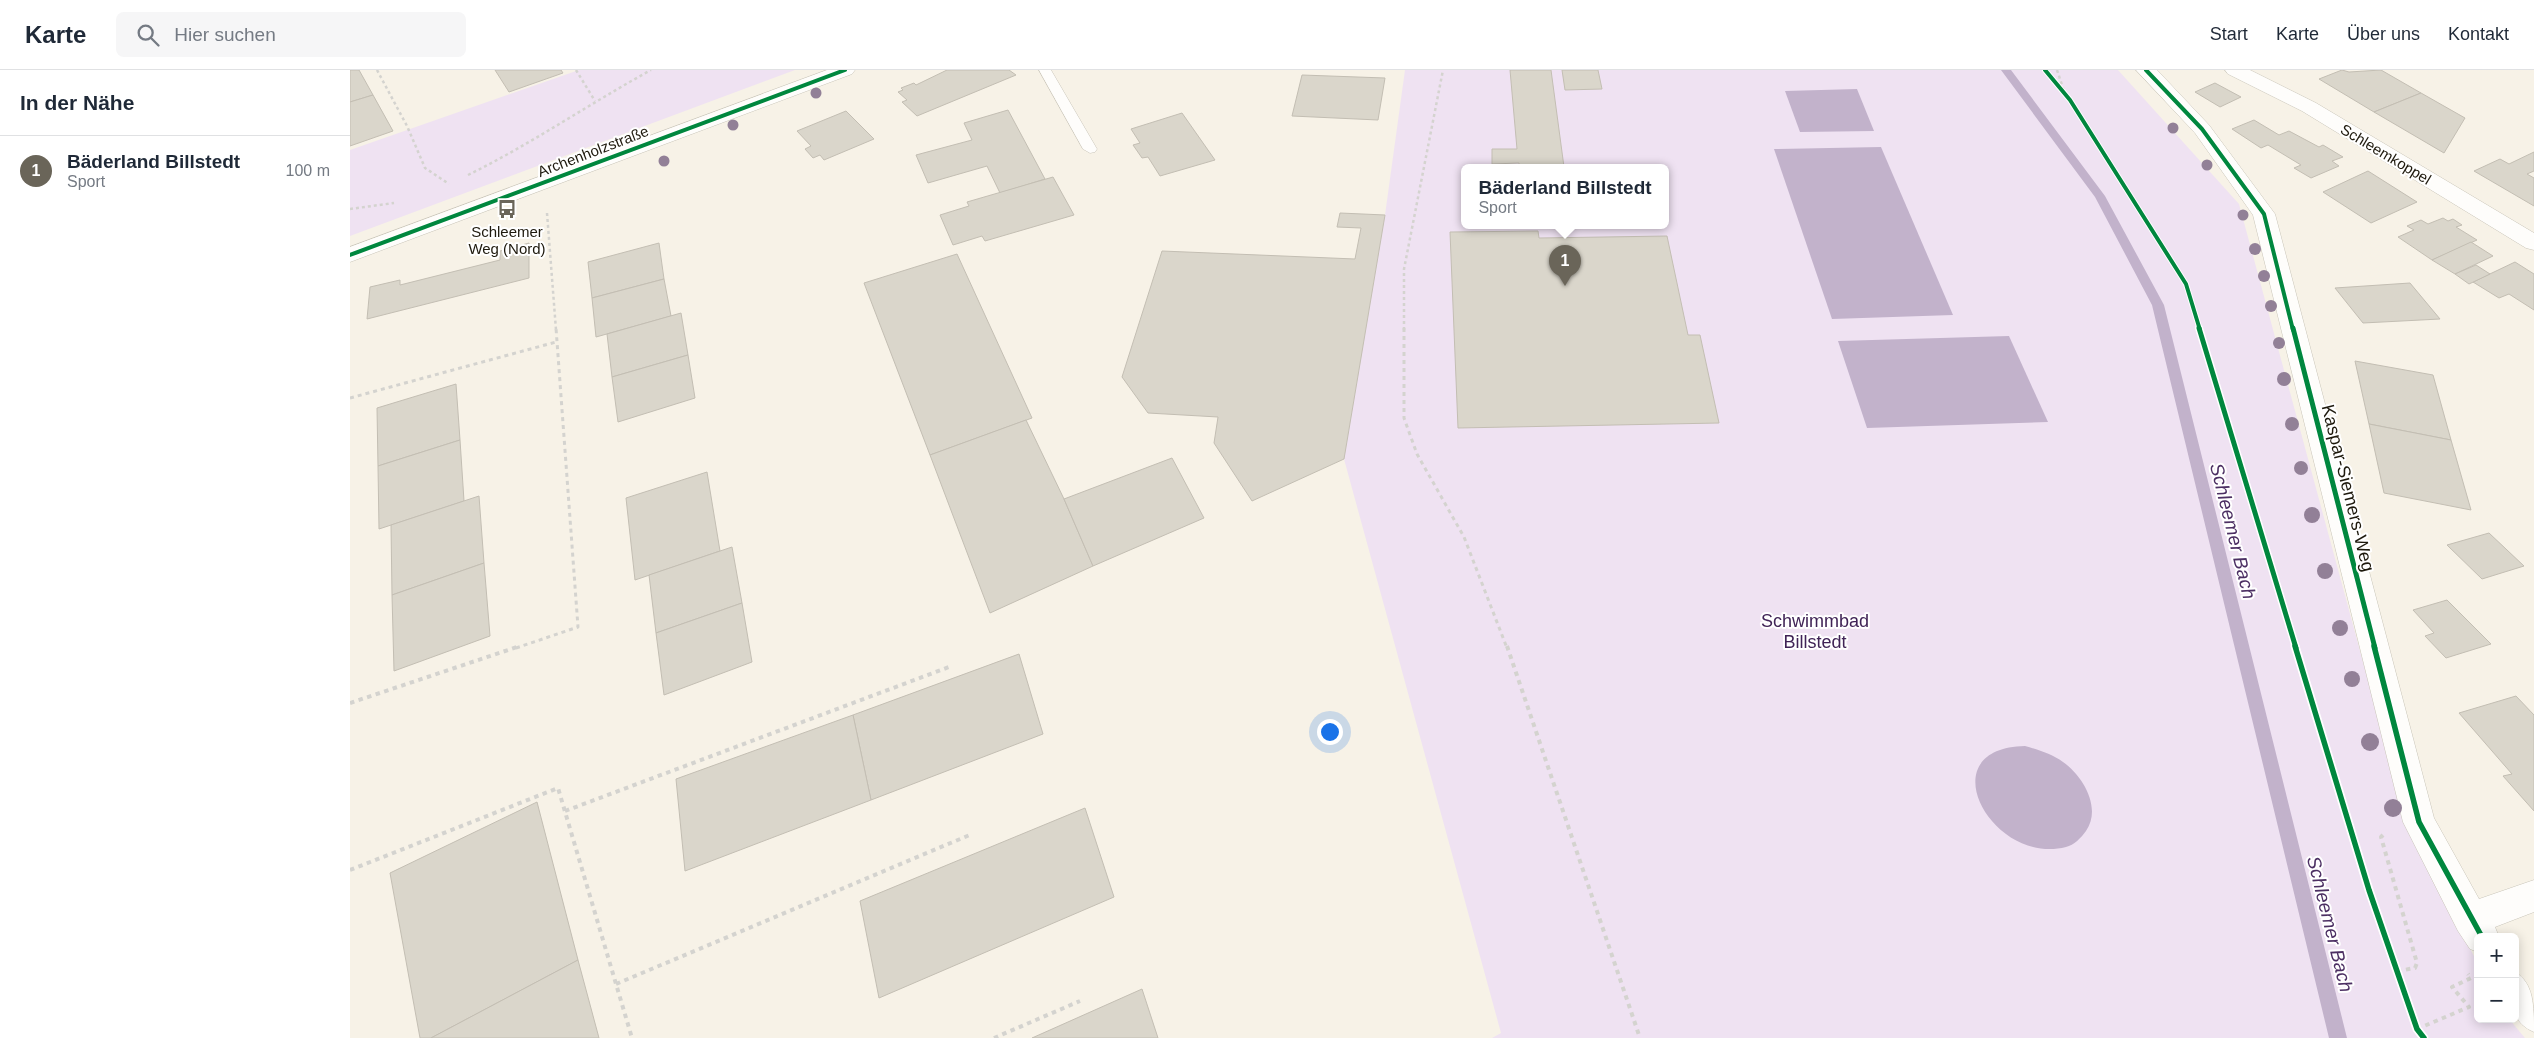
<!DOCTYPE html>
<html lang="de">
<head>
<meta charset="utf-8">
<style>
  body { margin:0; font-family:Helvetica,sans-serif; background:#f6f6f7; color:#1f2937 }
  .controls { position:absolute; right:15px; bottom:15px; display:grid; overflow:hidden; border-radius:8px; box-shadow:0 2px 12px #0003 }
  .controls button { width:45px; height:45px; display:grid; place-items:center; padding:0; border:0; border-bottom:1px solid #e0e1e3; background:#fff; color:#1f2937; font:25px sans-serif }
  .you { position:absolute; left:979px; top:661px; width:18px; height:18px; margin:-12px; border:4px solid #fff; border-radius:50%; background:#1a73e8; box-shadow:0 0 0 8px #1a73e833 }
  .badge { display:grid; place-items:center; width:32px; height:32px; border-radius:50%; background:#6a6559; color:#fff; font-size:16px; font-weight:700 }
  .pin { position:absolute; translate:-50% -41px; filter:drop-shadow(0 1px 2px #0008) }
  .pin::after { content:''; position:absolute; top:26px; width:18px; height:15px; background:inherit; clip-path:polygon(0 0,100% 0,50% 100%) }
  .popup { position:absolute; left:1111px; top:94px; width:208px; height:65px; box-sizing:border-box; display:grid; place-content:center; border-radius:8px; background:#fff; filter:drop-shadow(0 1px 4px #0005); font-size:16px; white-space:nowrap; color:#747a83 }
  .popup b { font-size:19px; color:#1f2937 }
  .popup::after { content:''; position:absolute; left:50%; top:100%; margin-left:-10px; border:10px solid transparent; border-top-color:#fff }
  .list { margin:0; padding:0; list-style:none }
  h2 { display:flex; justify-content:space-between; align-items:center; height:65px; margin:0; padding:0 20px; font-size:21px }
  h2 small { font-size:16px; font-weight:400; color:#747a83 }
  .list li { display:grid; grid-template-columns:32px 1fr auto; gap:15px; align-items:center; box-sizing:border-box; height:70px; padding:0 20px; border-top:1px solid #e0e1e3 }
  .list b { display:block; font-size:19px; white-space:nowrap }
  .list p { margin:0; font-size:16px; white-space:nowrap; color:#747a83 }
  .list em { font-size:16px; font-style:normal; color:#747a83 }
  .icon { flex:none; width:28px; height:28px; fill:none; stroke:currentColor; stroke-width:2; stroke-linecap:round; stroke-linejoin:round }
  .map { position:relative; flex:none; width:2184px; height:968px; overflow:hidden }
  header { display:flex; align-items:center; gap:30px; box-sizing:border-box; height:70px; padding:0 25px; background:#fff; border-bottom:1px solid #e0e1e3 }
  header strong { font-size:24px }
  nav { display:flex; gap:28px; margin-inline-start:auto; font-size:18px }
  .search { width:350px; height:45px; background:#f6f6f7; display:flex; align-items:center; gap:12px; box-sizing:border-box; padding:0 18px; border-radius:8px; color:#747a83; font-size:19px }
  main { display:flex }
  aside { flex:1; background:#fff }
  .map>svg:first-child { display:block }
  .green { fill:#efe2f2; fill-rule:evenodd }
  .water { fill:#c2b2cb }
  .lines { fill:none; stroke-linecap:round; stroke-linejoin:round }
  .stream { fill:#c2b2cb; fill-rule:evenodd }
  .building { fill:#dad6cb; stroke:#c3beb3 }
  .service-casing { stroke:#c9c5b9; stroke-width:1 }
  .minor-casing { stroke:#c9c5b9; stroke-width:1 }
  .path-far2 { stroke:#d4d3cf; stroke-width:2.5; stroke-dasharray:3 3; stroke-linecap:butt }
  .path-far1 { stroke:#d4d3cf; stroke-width:3; stroke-dasharray:4 4; stroke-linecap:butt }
  .path { stroke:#d4d3cf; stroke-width:4; stroke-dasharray:4.5 4.5; stroke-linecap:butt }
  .service { fill:#fefdfb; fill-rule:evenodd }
  .minor { fill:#fefdfb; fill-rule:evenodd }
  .cycleway-far2-casing { stroke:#fff; stroke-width:6 }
  .cycleway-far1-casing { stroke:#fff; stroke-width:8 }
  .cycleway-casing { stroke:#fff; stroke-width:9 }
  .cycleway-far2 { stroke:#00873e; stroke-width:4 }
  .cycleway-far1 { stroke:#00873e; stroke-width:5 }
  .cycleway { stroke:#00873e; stroke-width:5.5 }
  .tree { fill:#928097 }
  .labels { text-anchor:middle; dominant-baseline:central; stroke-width:4; stroke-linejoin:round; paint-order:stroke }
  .far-street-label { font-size:15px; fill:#1e190d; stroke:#fff }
  .far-poi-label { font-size:15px; fill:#1e190d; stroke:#fff }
  .street-label { font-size:18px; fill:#1e190d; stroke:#fff }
  .park-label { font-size:18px; fill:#402356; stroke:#fff }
  .water-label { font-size:19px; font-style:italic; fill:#4c2f63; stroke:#fff }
</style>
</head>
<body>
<header>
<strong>Karte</strong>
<div class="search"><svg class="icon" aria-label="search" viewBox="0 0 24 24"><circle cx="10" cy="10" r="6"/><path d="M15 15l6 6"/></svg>Hier suchen</div>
<nav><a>Start</a><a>Karte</a><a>Über uns</a><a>Kontakt</a></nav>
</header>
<main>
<aside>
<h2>In der Nähe<small></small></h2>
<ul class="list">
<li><span class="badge">1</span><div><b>Bäderland Billstedt</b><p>Sport</p></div><em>100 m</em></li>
</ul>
</aside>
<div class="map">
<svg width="2184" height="968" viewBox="0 0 2184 968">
  <rect width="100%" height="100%" fill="#f7f2e7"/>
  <g class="green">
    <polygon points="229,0 445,0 0,166 0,80"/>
    <path d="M1055 0H1768L1889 134 2058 758 2128 894V949H2159L2175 968H1142L1151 963 994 389 1035 145ZM1115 97H1315V155H1115Z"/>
  </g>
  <g class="water">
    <polygon points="1507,19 1524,61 1450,62 1435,21"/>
    <polygon points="1531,77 1603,245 1482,249 1424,79"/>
    <polygon points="1659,266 1698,352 1517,358 1488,271"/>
    <path d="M1675 676C1689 680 1702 684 1713 692 1733 706 1752 738 1736 761 1731 768 1724 775 1716 777 1642 796 1577 678 1675 676Z"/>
  </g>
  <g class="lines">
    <polygon class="stream" points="1651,0 1661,0 1755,126 1814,235 1997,968 1979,968 1802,235 1745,127"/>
  </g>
  <g class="building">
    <polygon points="0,0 9,0 23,25 0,32"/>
    <polygon points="145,0 211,0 213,3 159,22"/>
    <polygon points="597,0 659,0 666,5 567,46 552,32 557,30 548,22 553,20 551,18 564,13 566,15"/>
    <polygon points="1160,0 1201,0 1214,97 1169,97 1169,93 1142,94 1142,79 1167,79"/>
    <polygon points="1212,0 1248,0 1252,19 1215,20"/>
    <polygon points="1992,0 1999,2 2031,0 2071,23 2024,42 1969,9"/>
    <polygon points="952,5 1035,8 1028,50 942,46"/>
    <polygon points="1865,13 1891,27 1870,37 1845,22"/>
    <polygon points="2071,23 2115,48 2094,83 2024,42"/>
    <polygon points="23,25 43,61 0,76 0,32"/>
    <polygon points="658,40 695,109 650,123 637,96 578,113 566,85 622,70 614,53"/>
    <polygon points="496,41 524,69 474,90 470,85 463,88 455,79 461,76 447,61"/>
    <polygon points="832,43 865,90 810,106 798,87 792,88 783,75 790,73 781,59"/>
    <polygon points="1904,50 1929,65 1939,61 1969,77 1973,75 1993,87 1982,91 1989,96 1961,108 1944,98 1951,95 1918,75 1911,78 1882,59"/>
    <polygon points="2184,82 2184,101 2177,104 2184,108 2184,136 2124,101 2150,89 2159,94"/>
    <polygon points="2018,101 2067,132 2021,153 1973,122"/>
    <polygon points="703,107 724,145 635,171 632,166 603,175 590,145 619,136 617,132"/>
    <polygon points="990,143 1035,145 994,389 902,431 864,373 868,347 798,343 772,307 812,181 1005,189 1011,158 987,157"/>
    <polygon points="2093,148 2098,151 2103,149 2112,155 2106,157 2127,170 2082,190 2048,167 2064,160 2057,156 2071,150 2078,154"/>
    <polygon points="1188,161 1189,168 1317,166 1338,265 1350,265 1369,353 1108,358 1100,162"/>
    <polygon points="2121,172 2143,186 2105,204 2082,190"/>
    <polygon points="179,173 179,208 17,249 20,217 50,210 50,215 150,190 150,181"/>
    <polygon points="309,173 314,209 242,228 238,192"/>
    <polygon points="607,184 682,348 580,385 514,213"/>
    <polygon points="2165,192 2184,204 2184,240 2159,224 2149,228 2123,212"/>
    <polygon points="2126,195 2140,204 2119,214 2105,204"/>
    <polygon points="314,209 321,246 246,267 242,228"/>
    <polygon points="2060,213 2090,249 2013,253 1985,218"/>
    <polygon points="331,243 338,285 262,307 257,264"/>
    <polygon points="338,285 345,328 268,352 262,307"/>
    <polygon points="2005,291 2083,305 2101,370 2019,354"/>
    <polygon points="106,314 110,370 28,396 27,338"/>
    <polygon points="676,350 714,429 743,496 640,543 580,385"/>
    <polygon points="2019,354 2101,370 2121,440 2034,423"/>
    <polygon points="110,370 114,431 29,459 28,396"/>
    <polygon points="822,388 854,448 743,496 714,429"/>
    <polygon points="357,402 370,481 285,510 276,428"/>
    <polygon points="129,426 134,493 42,525 41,455"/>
    <polygon points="2139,463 2174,496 2132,509 2097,475"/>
    <polygon points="382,477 392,533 306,563 299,505"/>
    <polygon points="134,493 140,566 44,601 42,525"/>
    <polygon points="2097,530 2141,574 2096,588 2075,566 2084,563 2063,540"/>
    <polygon points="392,533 402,592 314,625 306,563"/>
    <polygon points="669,584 693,664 521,730 503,645"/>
    <polygon points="2166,626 2184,645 2184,741 2153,706 2162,704 2109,643"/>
    <polygon points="503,645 521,730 335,801 326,709"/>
    <polygon points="187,732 228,890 81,968 70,968 40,803"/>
    <polygon points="735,738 764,827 529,928 510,831"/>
    <polygon points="228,890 249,968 81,968"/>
    <polygon points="792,919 808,968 682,968"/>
  </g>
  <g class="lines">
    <g class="service-casing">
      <polygon id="service" points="689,0 701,0 747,79 745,82 740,83 733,79"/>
    </g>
    <g class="minor-casing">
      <g id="minor">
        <polygon points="477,0 505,0 502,4 0,192 0,177"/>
        <polygon points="1786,0 1807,0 1859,55 1925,144 2084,748 2129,829 2184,810 2184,842 2145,857 2149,867 2128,867 2128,882 2120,879 2108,861 2053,752 1903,145 1845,63"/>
        <polygon points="1875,0 1900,0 1966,33 2184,163 2184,180 2176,178 1952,41 1878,4"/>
        <path d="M2165 902C2184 913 2184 936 2184 962 2156 950 2165 928 2165 902Z"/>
      </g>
    </g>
    <g class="path-far2">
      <polyline points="27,0 57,56 75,98 99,114"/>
      <polyline points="226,0 245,31"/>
      <polyline points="1695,0 1720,30 1836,214 1850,260"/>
      <polyline points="1707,0 1714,21"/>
      <path d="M118 105C181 74 239 34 301 0"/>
      <polyline points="0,139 44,133"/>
      <polyline points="197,143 206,260"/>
      <polyline points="1054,260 1054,199 1093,0"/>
    </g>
    <g class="path-far1">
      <polyline points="1054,258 1054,348 1067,384 1114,467 1157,578"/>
      <polyline points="1849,258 1946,578"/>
      <polyline points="0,328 206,272"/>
      <polyline points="166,578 228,557 206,258"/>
    </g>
    <g class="path">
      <polyline points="1157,576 1290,968"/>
      <polyline points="1945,576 2019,820 2067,959 2074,968"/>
      <polyline points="0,633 170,576"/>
      <polyline points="215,741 599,597"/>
      <polyline points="2033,765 2031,767 2067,893 2065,898 2048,901"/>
      <polyline points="0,800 208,718 282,968"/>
      <polyline points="266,914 622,764"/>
      <polyline points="2067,959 2119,937 2102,917 2121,908 2118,904"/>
      <polyline points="644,968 730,931"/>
    </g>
    <use href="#service" class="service"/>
    <use href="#minor" class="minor"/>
    <g class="cycleway-far2-casing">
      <g id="cycleway-far2">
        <polyline points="1695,0 1720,30 1836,214 1850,260"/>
        <polyline points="1796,0 1852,59 1914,144 1943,260"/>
        <polyline points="0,185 495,0"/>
      </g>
    </g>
    <g class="cycleway-far1-casing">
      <g id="cycleway-far1">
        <polyline points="1849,258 1946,578"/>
        <polyline points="1943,258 2025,578"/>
      </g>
    </g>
    <g class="cycleway-casing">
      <g id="cycleway">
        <polyline points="1945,576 2019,820 2067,959 2074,968"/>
        <polyline points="2024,576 2069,752 2132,867"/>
      </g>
    </g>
    <use href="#cycleway-far2" class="cycleway-far2"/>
    <use href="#cycleway-far1" class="cycleway-far1"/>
    <use href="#cycleway" class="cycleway"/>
  </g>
  <g class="tree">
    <circle cx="466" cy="23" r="5.5"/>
    <circle cx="383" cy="55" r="5.5"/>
    <circle cx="1823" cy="58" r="5.5"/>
    <circle cx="314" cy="91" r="5.5"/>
    <circle cx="1857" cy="95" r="5.5"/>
    <circle cx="1893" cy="145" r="5.5"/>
    <circle cx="1905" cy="179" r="6"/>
    <circle cx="1914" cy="206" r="6"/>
    <circle cx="1921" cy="236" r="6"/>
    <circle cx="1929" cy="273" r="6"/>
    <circle cx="1934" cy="309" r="7"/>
    <circle cx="1942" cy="354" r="7"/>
    <circle cx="1951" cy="398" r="7"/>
    <circle cx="1962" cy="445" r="8"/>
    <circle cx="1975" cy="501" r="8"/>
    <circle cx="1990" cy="558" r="8"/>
    <circle cx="2002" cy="609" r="8"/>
    <circle cx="2020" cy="672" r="9"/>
    <circle cx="2043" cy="738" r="9"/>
  </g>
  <defs>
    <g id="bus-bare" transform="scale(1.5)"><path d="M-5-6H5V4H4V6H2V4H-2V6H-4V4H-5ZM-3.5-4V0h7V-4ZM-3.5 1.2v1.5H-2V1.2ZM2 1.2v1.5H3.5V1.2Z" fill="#6a6559" stroke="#fff" stroke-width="2.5" paint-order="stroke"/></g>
  </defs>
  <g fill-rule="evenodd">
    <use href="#bus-bare" x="157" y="139"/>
  </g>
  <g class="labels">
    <g class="far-street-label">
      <text transform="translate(243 81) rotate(-21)">Archenholzstraße</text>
      <text transform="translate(2036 84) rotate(31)">Schleemkoppel</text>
    </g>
    <g class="far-poi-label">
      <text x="157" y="161">Schleemer<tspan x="157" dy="17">Weg (Nord)</tspan></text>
    </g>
    <g class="street-label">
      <text transform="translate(1998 418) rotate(76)">Kaspar-Siemers-Weg</text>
    </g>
    <g class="park-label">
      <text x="1465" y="551">Schwimmbad<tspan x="1465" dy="21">Billstedt</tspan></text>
    </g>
    <g class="water-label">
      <text transform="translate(1883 461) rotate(76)">Schleemer Bach</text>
      <text transform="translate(1980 854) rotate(76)">Schleemer Bach</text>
    </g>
  </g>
</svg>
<div class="controls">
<button>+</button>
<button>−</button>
</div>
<div class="you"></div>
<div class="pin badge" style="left:1215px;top:216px">1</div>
<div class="popup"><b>Bäderland Billstedt</b>Sport</div>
</div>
</main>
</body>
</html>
